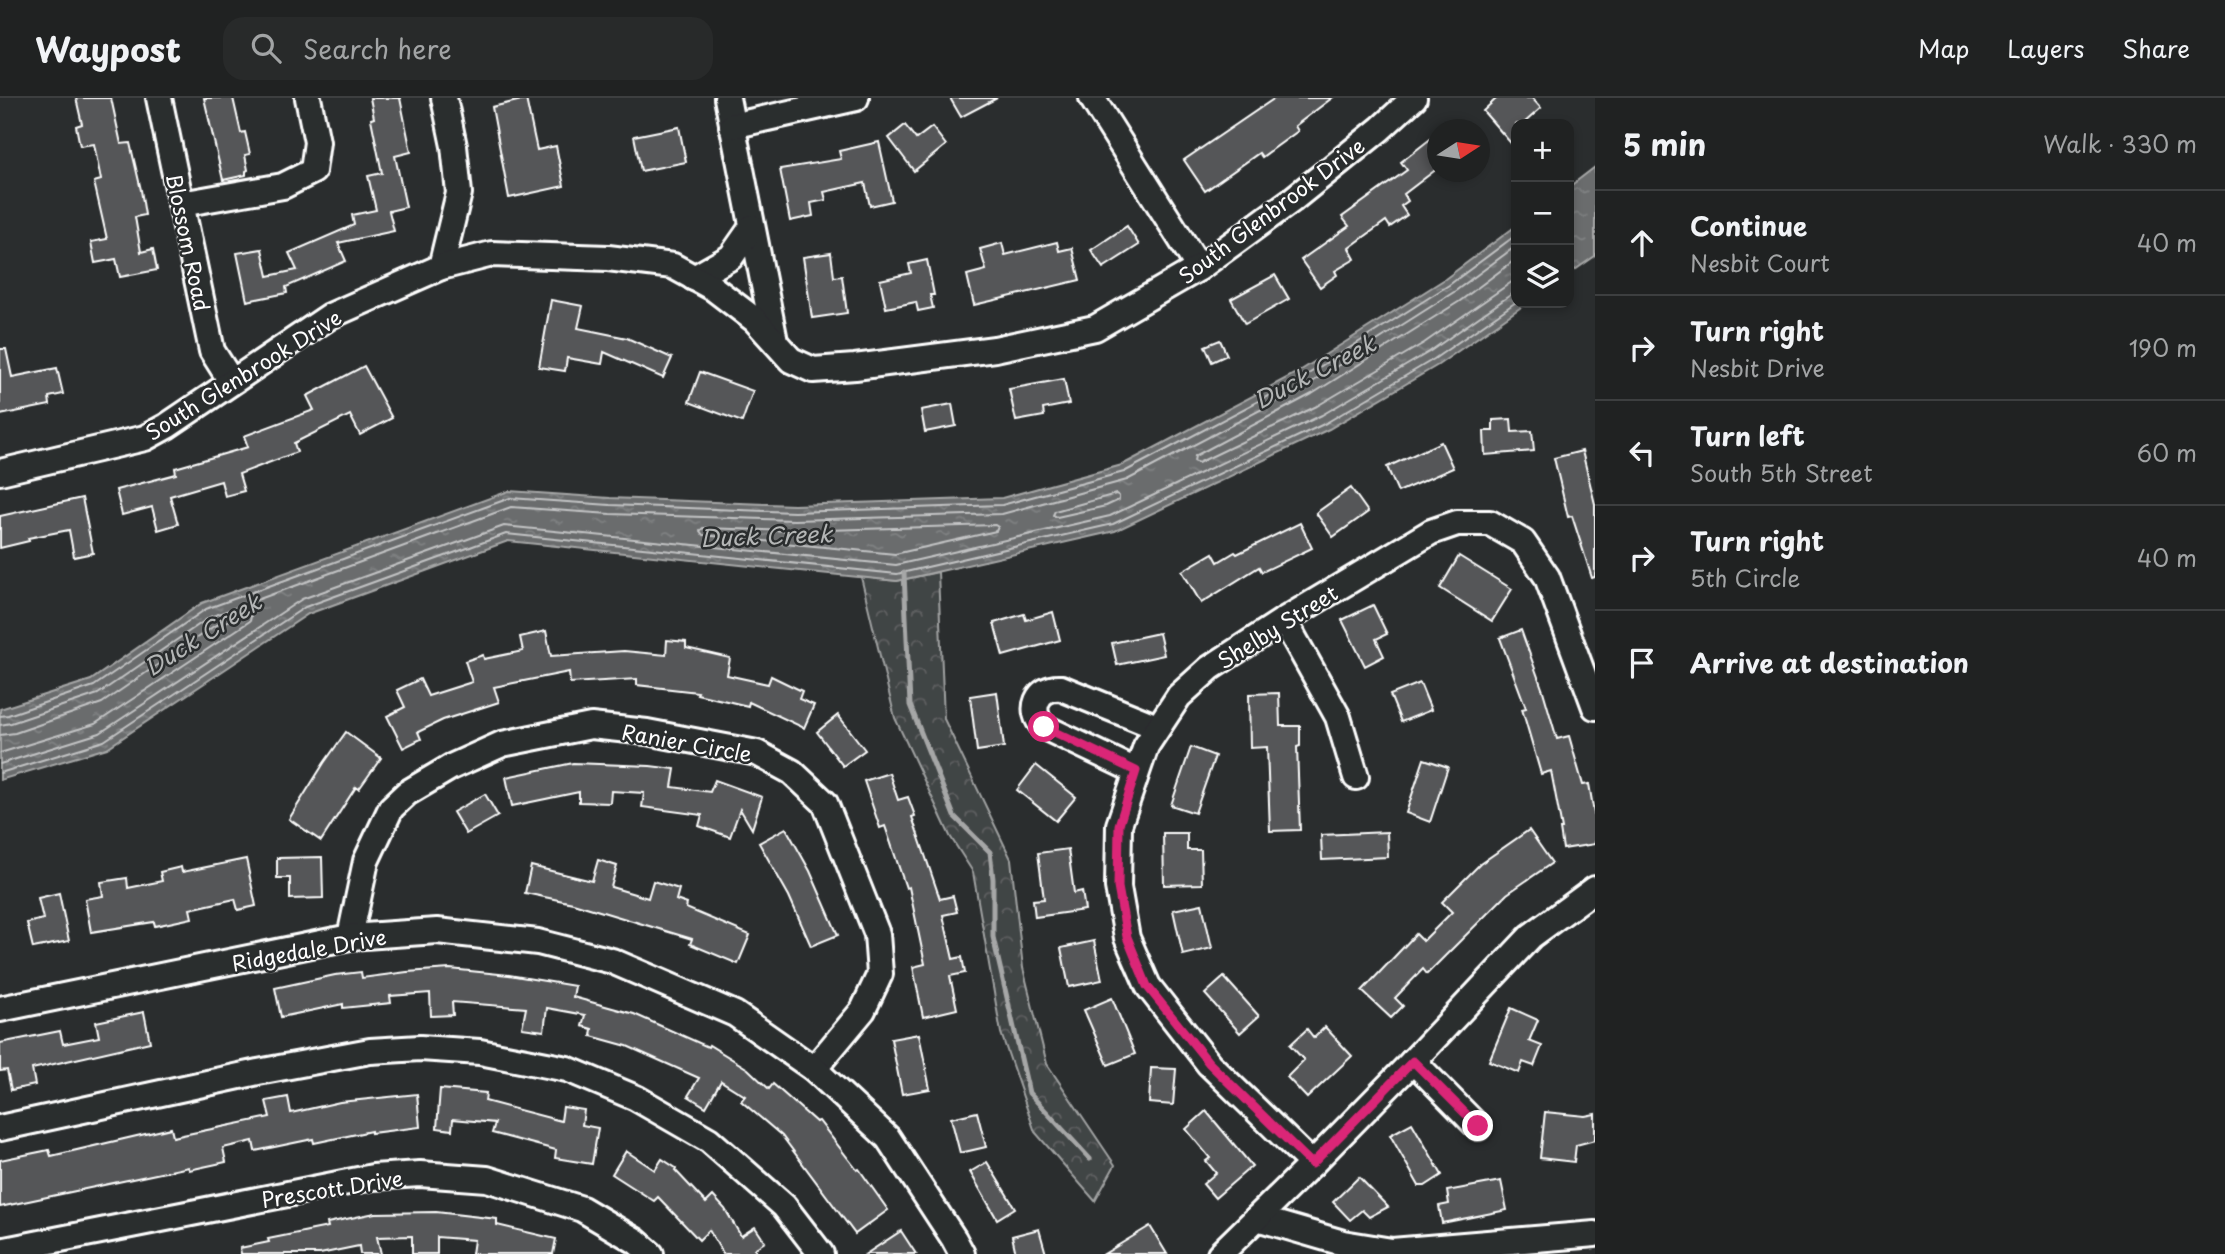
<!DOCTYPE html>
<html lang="en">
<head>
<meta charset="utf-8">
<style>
  body { margin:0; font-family:"Playpen Sans",sans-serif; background:#282a2a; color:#f1f3f6 }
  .controls { position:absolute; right:21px; top:21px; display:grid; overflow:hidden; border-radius:14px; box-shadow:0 4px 10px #0003 }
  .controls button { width:63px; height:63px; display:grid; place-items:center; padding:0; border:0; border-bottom:2px solid #3d3f40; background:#202222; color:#f1f3f6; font:35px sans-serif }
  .compass { position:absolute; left:1427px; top:21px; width:63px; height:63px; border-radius:50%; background:#202222; box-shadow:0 4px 10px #0003; rotate:78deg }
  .stop { position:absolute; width:21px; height:21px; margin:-16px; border:5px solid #db2777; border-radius:50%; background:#fff }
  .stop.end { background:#db2777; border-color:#fff; box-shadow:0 2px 7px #0008 }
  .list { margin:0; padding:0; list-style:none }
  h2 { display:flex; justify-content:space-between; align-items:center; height:91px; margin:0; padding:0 28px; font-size:30px }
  h2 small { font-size:23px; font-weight:400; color:#a2a4a5 }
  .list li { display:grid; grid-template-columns:46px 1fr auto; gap:21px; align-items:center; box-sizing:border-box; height:105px; padding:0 28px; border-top:2px solid #3d3f40 }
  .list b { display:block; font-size:26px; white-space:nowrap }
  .list p { margin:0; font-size:23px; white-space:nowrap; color:#a2a4a5 }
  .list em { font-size:23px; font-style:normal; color:#a2a4a5 }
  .icon { flex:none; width:38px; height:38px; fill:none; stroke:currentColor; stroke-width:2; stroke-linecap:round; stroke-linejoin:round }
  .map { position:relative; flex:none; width:1595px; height:1156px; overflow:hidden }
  header { display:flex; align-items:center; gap:42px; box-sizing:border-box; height:98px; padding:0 35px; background:#202222; border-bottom:2px solid #3d3f40 }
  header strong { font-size:33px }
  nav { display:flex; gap:38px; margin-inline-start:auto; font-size:24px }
  .search { width:490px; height:63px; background:#282a2a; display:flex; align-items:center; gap:18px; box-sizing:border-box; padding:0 24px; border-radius:21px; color:#a2a4a5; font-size:26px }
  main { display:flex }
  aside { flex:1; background:#202222 }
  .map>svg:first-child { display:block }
  .forest { fill:url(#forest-crowns); stroke:#a0a2a2; stroke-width:2 }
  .water { fill:url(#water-ripples); stroke:#a6a7a7; stroke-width:2 }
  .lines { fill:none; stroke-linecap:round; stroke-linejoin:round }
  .shore { stroke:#c3c4c5; stroke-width:2 }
  .stream { stroke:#a6a7a7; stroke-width:5 }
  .building { fill:#555758; stroke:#fff; stroke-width:2 }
  .minor-casing { stroke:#fff; stroke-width:30 }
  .minor { stroke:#2a2d2e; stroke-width:24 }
  .route { stroke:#db2777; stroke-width:9 }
  .labels { text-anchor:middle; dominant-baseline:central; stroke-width:5; stroke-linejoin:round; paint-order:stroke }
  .street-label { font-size:21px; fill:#fff; stroke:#2a2d2e }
  .water-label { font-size:23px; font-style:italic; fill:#b4b6b6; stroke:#2a2d2e }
</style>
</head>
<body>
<header>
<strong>Waypost</strong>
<div class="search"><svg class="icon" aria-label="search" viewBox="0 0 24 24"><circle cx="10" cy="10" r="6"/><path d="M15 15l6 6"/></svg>Search here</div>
<nav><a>Map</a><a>Layers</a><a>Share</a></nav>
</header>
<main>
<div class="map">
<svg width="1595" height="1156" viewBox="0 0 1595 1156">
  <defs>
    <pattern id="forest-crowns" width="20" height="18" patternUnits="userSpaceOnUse" patternTransform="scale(1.75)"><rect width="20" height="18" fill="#414445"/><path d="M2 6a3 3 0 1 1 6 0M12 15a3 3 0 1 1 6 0" fill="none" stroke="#5e6061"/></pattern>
    <pattern id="water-ripples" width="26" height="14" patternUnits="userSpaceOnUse" patternTransform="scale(1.75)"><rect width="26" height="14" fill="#6a6c6d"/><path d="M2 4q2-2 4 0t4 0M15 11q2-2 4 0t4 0" fill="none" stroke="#808283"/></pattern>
  </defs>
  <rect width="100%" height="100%" fill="#2a2d2e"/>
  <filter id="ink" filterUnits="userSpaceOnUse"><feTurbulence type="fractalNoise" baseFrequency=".0143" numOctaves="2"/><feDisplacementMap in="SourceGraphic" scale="14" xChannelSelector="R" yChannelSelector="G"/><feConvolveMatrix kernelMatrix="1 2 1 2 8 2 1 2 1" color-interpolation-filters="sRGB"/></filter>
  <g filter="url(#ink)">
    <polygon class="forest" points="938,474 944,621 1011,761 1023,870 1047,966 1115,1067 1095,1103 1035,1034 1001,935 973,774 950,738 895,620 861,479 897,483"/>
    <g class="water">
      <polygon points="1595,69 1595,158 1569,176 1569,89"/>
      <polygon points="1516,128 1516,205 1527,205 1438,267 1329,331 1115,433 897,483 508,443 308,516 107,650 0,682 0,611 91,582 202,505 509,393 610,400 794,407 1002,400 1122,367 1298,274 1445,181"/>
    </g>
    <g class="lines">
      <g class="shore">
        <polyline points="1516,161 1460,203 1312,296 1195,358 1194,363 1198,365 1317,308 1424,245 1516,181"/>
        <polygon points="1116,396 1119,398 1119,402 1106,408 1057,419 1053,417 1055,413"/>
        <polygon points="995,427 998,429 996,433 895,456 703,437 700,433 703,430 794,433"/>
        <polyline points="0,618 8,617 94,588 206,511 510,400 610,407 794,414 1002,407 1124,374 1302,280 1449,187 1516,137"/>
        <polyline points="0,627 11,625 98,596 210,519 511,409 610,416 794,422 1002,416 1127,382 1306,288 1454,194 1516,148"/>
        <polyline points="0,637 15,635 102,605 214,528 247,516 251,518 250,523 95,626 0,655"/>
        <polyline points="0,666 100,635 302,501 504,428 896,467 1110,418 1322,317 1429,254 1516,193"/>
        <polyline points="0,675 104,643 305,509 506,436 897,476 1113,426 1326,325 1434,261 1516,204"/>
      </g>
      <polyline class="stream" points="904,475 910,607 954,718 990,754 993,781 993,839 1029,995 1090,1061"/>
    </g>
    <g class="building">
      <polygon points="76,0 111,0 121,46 130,45 141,92 145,117 135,119 141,154 153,151 157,172 120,179 116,161 95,165 91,144 107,141 94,84 101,82 94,46 80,48 76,28 82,26"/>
      <polygon points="204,0 233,0 241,35 245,34 250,56 245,57 248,72 246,73 246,77 223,82"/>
      <polygon points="370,0 400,0 411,54 395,58 406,109 389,113 394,133 338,145 346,163 286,189 287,195 247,203 237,155 262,151 268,178 297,172 289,155 354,127 352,117 376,112 368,78 382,75 371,21 374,20"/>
      <polygon points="950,0 997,0 961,19"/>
      <polygon points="1275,0 1332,0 1295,28 1298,33 1262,59 1259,55 1205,93 1184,62"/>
      <polygon points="1497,0 1532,0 1541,10 1523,26 1516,26 1516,51 1483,13"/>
      <polygon points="526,1 537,52 556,48 564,88 509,100 492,9"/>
      <polygon points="905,27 916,41 932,29 946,47 914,73 889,40"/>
      <polygon points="679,29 686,64 641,73 634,38"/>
      <polygon points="1438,35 1438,70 1404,96 1408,103 1401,108 1407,117 1390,129 1386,123 1349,150 1355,161 1335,173 1337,177 1320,189 1301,162 1349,128 1342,119 1407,72 1401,64"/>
      <polygon points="879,44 892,103 870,108 865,85 824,94 826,102 811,105 813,118 790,123 780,71 841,61 839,53"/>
      <polygon points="1127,128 1139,147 1103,170 1091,152"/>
      <polygon points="1057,144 1059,153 1072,150 1080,182 974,207 967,177 986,172 980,151 1002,145 1005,157"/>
      <polygon points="831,155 834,179 842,178 847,215 812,220 803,159"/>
      <polygon points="927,162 934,197 930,197 933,210 918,213 916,204 886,210 880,182 911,175 909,166"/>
      <polygon points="1275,177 1289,201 1245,226 1231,201"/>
      <polygon points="551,202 583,208 578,230 627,240 672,260 663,280 604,254 602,266 567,260 565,273 539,269"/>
      <polygon points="1220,242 1227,257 1212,264 1205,248"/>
      <polygon points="0,251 6,251 12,279 57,270 63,296 49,299 50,307 0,317"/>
      <polygon points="364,268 392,320 360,337 350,317 294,345 297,354 239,376 244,393 225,398 221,383 170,398 178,426 158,432 152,409 122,417 116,392 176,376 175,370 248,349 244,338 314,312 307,298"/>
      <polygon points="700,274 753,293 742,324 689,304"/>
      <polygon points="1064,281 1069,306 1043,311 1044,318 1016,323 1009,291"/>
      <polygon points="952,306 956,328 925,334 921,312"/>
      <polygon points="1511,321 1512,334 1532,333 1534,353 1485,357 1484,333 1493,333 1493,322"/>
      <polygon points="1441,344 1453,370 1398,394 1387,369"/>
      <polygon points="1582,353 1595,406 1595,479 1592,480 1572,418 1568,419 1554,360"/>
      <polygon points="1351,390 1368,414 1333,439 1316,415"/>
      <polygon points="82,400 93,455 74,459 69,432 28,440 29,443 0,450 0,418"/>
      <polygon points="1300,425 1312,450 1262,474 1259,469 1201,505 1182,473 1213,455 1218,464 1235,454 1237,456"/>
      <polygon points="1459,458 1512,491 1492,523 1440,490"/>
      <polygon points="1373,507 1387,536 1376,541 1384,558 1365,568 1342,522"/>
      <polygon points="1053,514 1060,542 1003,558 994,525 1024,516 1026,522"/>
      <polygon points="1521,532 1543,593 1557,641 1569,638 1583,687 1589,686 1595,721 1595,746 1563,751 1560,731 1562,731 1551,673 1541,676 1522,611 1526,610 1500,540"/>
      <polygon points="546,533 551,558 624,553 666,557 667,542 686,544 686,550 730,560 727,577 768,586 771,578 802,593 799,601 814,607 804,630 749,604 748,608 697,596 698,594 637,587 637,581 570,585 569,574 494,589 499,604 443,622 418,634 421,641 403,650 387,618 405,609 397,592 420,581 428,598 472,584 465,563 483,557 484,561 523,553 520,539"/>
      <polygon points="1159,535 1164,557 1117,567 1112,545"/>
      <polygon points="1420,585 1431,612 1401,624 1390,597"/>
      <polygon points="997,594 1004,649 977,653 970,598"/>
      <polygon points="1279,595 1280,628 1300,628 1300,648 1297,649 1300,732 1270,733 1267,649 1250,650 1249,596"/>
      <polygon points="838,617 865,652 843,668 817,634"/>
      <polygon points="346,634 381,660 359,691 356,689 321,743 289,721 324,665"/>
      <polygon points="1191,649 1215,658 1195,715 1171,707"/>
      <polygon points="1424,661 1448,669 1430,724 1406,715"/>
      <polygon points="573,665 650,668 675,671 672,689 710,694 715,682 762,699 752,731 740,711 730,739 699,728 702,717 642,709 644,695 611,693 610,705 579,704 579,694 512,708 506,679"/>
      <polygon points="1036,667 1076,699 1056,723 1017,692"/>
      <polygon points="889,675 898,702 908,699 915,718 912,719 940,801 953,798 957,814 943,817 953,861 962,859 965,875 950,878 957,911 923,919 913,869 925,866 909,789 906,790 885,728 880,730 864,683"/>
      <polygon points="485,696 498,718 466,736 453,714"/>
      <polygon points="786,730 810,773 838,837 811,848 789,798 759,745"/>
      <polygon points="1529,732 1552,765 1507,796 1427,876 1423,871 1395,900 1403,908 1391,920 1362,893 1416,836 1423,843 1452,814 1442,804 1480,766"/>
      <polygon points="1387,734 1388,759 1322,762 1321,737"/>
      <polygon points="1163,735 1187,735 1187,752 1201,752 1202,786 1164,787"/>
      <polygon points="1068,751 1074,795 1082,793 1085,812 1035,819 1033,802 1044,801 1038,755"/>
      <polygon points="322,759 323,800 290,801 290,780 277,780 277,760"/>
      <polygon points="246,761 256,808 238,812 235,801 190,811 192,820 155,828 154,824 91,834 85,801 103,798 101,784 127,780 128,790 162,783 160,774 181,769 182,774"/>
      <polygon points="598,762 617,768 611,789 648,800 653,783 679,791 676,802 687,806 686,810 750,837 738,866 690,846 692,841 573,805 525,795 531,768 592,783"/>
      <polygon points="59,795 69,843 33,850 27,825 43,821 38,800"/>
      <polygon points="1202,806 1212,850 1183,857 1173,812"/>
      <polygon points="1094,843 1102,882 1069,889 1061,850"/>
      <polygon points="450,871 509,877 575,888 573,899 634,916 708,949 709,947 748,971 769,991 773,986 816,1024 819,1023 857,1072 859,1071 888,1112 855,1136 782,1038 741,1003 745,998 721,983 706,1009 688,998 699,980 627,948 591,938 592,931 582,928 585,917 547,910 544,933 522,930 526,910 452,904 453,917 431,918 430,895 390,898 391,905 343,910 343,906 281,919 275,890 335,877 361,874 362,880 407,874"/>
      <polygon points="1224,879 1259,918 1240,935 1205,896"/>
      <polygon points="1112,900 1135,956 1108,967 1084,912"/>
      <polygon points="1511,910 1538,922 1529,943 1542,948 1534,968 1523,964 1519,975 1489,963"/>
      <polygon points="144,914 150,944 32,971 35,987 11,992 7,972 0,973 0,945 60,933 63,946 99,939 96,924"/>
      <polygon points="1325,929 1352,958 1307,1000 1287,979 1304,962 1290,947 1307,931 1314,940"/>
      <polygon points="919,936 930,991 902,996 891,941"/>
      <polygon points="1151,970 1176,971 1173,1007 1149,1005"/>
      <polygon points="440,991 486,995 485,1003 561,1023 563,1009 584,1012 582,1027 598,1030 592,1066 555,1060 556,1052 492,1035 495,1025 453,1021 452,1032 437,1030"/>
      <polygon points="417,996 420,1029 371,1035 371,1033 314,1045 313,1041 255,1053 253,1043 223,1050 226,1064 189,1072 189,1069 0,1109 0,1062 49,1052 51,1058 171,1030 173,1039 270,1019 266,1003 288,999 291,1015 340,1004"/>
      <polygon points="1206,1013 1252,1068 1215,1100 1203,1086 1216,1075 1206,1063 1210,1060 1186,1031"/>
      <polygon points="977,1014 986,1049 960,1055 951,1020"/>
      <polygon points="1545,1014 1585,1018 1595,1016 1595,1042 1576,1047 1574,1064 1540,1060"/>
      <polygon points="1412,1025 1442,1077 1425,1088 1419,1088 1390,1037"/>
      <polygon points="626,1053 655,1072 662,1061 676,1070 675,1072 706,1105 713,1098 725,1111 741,1138 755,1129 765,1144 754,1151 758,1156 723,1156 709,1132 699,1142 658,1099 654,1103 612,1076"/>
      <polygon points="987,1064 1015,1110 997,1121 970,1074"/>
      <polygon points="1359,1079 1388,1109 1369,1119 1362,1112 1350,1122 1333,1104"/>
      <polygon points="1501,1083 1507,1112 1442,1125 1439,1108 1449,1106 1447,1093"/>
      <polygon points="436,1114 497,1121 497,1127 556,1141 553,1156 472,1156 474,1142 437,1139 437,1156 412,1156 412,1138 377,1139 381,1156 360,1156 359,1148 320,1156 241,1156 240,1150 269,1144 268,1141 328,1129 327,1125 375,1115"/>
      <polygon points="1150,1128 1167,1156 1104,1156"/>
      <polygon points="1039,1131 1046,1156 1016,1156 1012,1138"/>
      <polygon points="901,1133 916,1156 866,1156"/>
    </g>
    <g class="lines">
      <g class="minor-casing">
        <g id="minor">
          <polyline points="159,0 212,253 231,283"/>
          <polyline points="727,0 775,243"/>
          <polyline points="1092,0 1199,170"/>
          <polyline points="732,28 856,0"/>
          <polyline points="181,106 283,88 313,73 317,44 308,0"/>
          <polyline points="441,169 459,95 454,48 444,0"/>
          <polyline points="694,180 731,159 752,129"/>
          <polyline points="0,374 145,340 167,328 330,218 441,169 492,156 608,160 673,168 713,190 755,222 791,262 813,272 855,269 995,251 1095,230 1199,170 1292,102 1380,31 1414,0"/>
          <polyline points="1284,522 1338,619 1356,679"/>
          <path d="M1136 673 1044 629C1027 613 1037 588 1061 590L1157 629"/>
          <polyline points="350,839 366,763 391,710 407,695 451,669 502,646 591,628 647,634 757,655 792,674 825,705 877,836 880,876 863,912 814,971"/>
          <polyline points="0,911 350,839 437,833 538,844 612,863 735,916 814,971 888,1040 954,1141 962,1156"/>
          <polyline points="1413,963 1478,1029"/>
          <polyline points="0,1030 258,974 370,953 420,950 480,954 567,971 636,1000 709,1042 784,1108 821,1156"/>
          <polyline points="1312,1066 1209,966 1148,888 1127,840 1118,789 1119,727 1146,648 1179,598 1210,570 1284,522 1431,434 1457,425 1490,425 1523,444 1547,479 1595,609"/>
          <polyline points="1257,1120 1343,1145 1392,1153 1595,1136"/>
          <polyline points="0,1153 373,1079 420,1076 487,1081 582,1111 636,1143 651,1156"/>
          <polyline points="1220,1156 1312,1066 1413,963 1531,838 1595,791"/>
        </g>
      </g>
      <use href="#minor" class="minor"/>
    </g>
  </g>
  <g class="lines" filter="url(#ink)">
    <polyline class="route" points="1044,629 1136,673 1119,727 1118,789 1127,839 1147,888 1209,965 1312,1066 1413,963 1478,1028"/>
  </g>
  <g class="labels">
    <g class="street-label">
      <text transform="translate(1271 112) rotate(-37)">South Glenbrook Drive</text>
      <text transform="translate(189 144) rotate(78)">Blossom Road</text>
      <text transform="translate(243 276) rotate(-32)">South Glenbrook Drive</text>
      <text transform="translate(1277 528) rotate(-32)">Shelby Street</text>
      <text transform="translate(687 644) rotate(10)">Ranier Circle</text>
      <text transform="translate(309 851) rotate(-10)">Ridgedale Drive</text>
      <text transform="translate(332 1090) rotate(-9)">Prescott Drive</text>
    </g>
    <g class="water-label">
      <text transform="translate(1314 273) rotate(-27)">Duck Creek</text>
      <text transform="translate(766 437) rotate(-2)">Duck Creek</text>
      <text transform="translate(202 536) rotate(-32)">Duck Creek</text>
    </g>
  </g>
</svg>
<div class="controls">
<button>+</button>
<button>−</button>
<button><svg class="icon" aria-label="layers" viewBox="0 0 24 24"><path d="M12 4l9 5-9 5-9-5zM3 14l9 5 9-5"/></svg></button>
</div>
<svg class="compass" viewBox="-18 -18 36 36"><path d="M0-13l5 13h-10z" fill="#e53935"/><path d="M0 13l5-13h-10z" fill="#a2a4a5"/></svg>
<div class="stop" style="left:1044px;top:629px"></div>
<div class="stop end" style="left:1478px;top:1028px"></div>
</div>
<aside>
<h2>5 min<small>Walk · 330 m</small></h2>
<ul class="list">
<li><svg class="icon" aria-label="ahead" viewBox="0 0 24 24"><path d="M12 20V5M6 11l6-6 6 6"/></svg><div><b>Continue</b><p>Nesbit Court</p></div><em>40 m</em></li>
<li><svg class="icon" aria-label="right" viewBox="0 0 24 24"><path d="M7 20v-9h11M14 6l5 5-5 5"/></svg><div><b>Turn right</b><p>Nesbit Drive</p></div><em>190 m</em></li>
<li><svg class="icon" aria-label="left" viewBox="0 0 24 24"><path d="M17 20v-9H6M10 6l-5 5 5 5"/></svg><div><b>Turn left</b><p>South 5th Street</p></div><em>60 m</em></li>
<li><svg class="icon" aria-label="right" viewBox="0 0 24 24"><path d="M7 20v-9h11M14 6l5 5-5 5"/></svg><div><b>Turn right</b><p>5th Circle</p></div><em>40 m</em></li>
<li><svg class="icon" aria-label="arrive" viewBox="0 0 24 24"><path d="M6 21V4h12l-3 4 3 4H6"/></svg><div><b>Arrive at destination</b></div></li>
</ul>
</aside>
</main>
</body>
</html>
